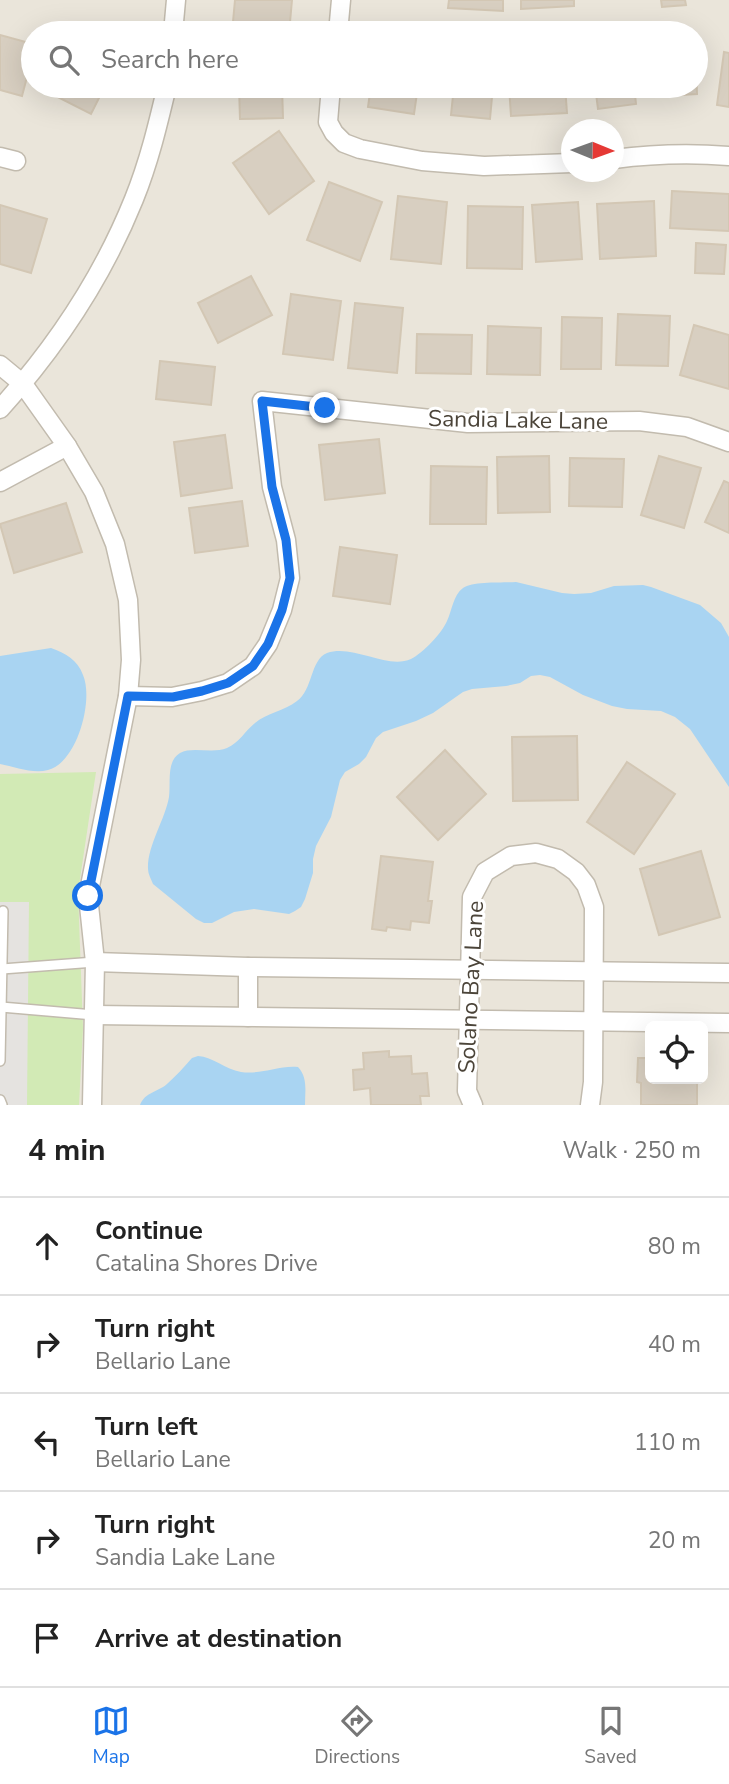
<!DOCTYPE html>
<html lang="en">
<head>
<meta charset="utf-8">
<style>
  body { margin:0; font-family:"Nunito Sans",sans-serif; background:#f2f2f2; color:#222 }
  .controls { position:absolute; right:21px; bottom:21px; display:grid; overflow:hidden; border-radius:10px; box-shadow:0 7px 28px #0002 }
  .controls button { width:63px; height:63px; display:grid; place-items:center; padding:0; border:0; border-bottom:2px solid #e0e0e0; background:#fff; color:#222; font:35px sans-serif }
  .compass { position:absolute; left:561px; top:119px; width:63px; height:63px; border-radius:50%; background:#fff; box-shadow:0 7px 28px #0002; rotate:91deg }
  .stop { position:absolute; width:21px; height:21px; margin:-16px; border:5px solid #1a73e8; border-radius:50%; background:#fff }
  .stop.end { background:#1a73e8; border-color:#fff; box-shadow:0 2px 7px #0008 }
  .list { margin:0; padding:0; list-style:none }
  h2 { display:flex; justify-content:space-between; align-items:center; height:91px; margin:0; padding:0 28px; font-size:30px }
  h2 small { font-size:23px; font-weight:400; color:#767676 }
  .list li { display:grid; grid-template-columns:46px 1fr auto; gap:21px; align-items:center; box-sizing:border-box; height:98px; padding:0 28px; border-top:2px solid #e0e0e0 }
  .list b { display:block; font-size:26px; white-space:nowrap }
  .list p { margin:0; font-size:23px; white-space:nowrap; color:#767676 }
  .list em { font-size:23px; font-style:normal; color:#767676 }
  .icon { flex:none; width:38px; height:38px; fill:none; stroke:currentColor; stroke-width:2; stroke-linecap:round; stroke-linejoin:round }
  .map { position:relative; flex:none; width:729px; height:1105px; overflow:hidden }
  .search { position:absolute; background:#fff; box-shadow:0 7px 28px #0002; left:21px; right:21px; top:21px; height:77px; display:flex; align-items:center; gap:18px; box-sizing:border-box; padding:0 24px; border-radius:38px; color:#767676; font-size:26px }
  .sheet { height:581px; background:#fff }
  nav { display:flex; justify-content:space-around; align-items:center; box-sizing:border-box; height:98px; border-top:2px solid #e0e0e0; background:#fff; font-size:19px; color:#767676 }
  nav a { display:grid; justify-items:center; gap:4px }
  nav .on { color:#1a73e8 }
  .map>svg:first-child { display:block }
  .residential { fill:#eae5da; fill-rule:evenodd }
  .green { fill:#d2eab5 }
  .parking { fill:#e5e3e0 }
  .water { fill:#a9d4f2 }
  .building { fill:#d8cfc1; stroke:#d3c7b4; stroke-width:2 }
  .lines { fill:none; stroke-linecap:round; stroke-linejoin:round }
  .service-casing { stroke:#c2bbae; stroke-width:12 }
  .minor-casing { stroke:#c2bbae; stroke-width:21 }
  .service { stroke:#fff; stroke-width:9 }
  .minor { stroke:#fff; stroke-width:18 }
  .route { stroke:#1a73e8; stroke-width:9 }
  .labels { text-anchor:middle; dominant-baseline:central; stroke-width:6; stroke-linejoin:round; paint-order:stroke }
  .street-label { font-size:23px; fill:#4b4439; stroke:#fff }
</style>
</head>
<body>
<div class="map">
<svg width="729" height="1105" viewBox="0 0 729 1105">
  <rect width="100%" height="100%" fill="#f6f3ec"/>
  <path class="residential" d="M0 0H729V1105H0ZM33 33H696V86H33ZM572 130H614V172H572ZM650 1026H703V1079H650Z"/>
  <polygon class="green" points="96,772 78,892 83,1028 79,1105 0,1105 0,774"/>
  <polygon class="parking" points="0,902 29,902 27,1105 0,1105"/>
  <g class="water">
    <path d="M516 582 562 593 574 594 591 593 614 586 643 585 651 587 700 605 721 623 729 637V787L690 729 675 717 661 711 627 709 612 706 583 695 550 677 540 675 531 676 520 683 506 686 472 689 463 692 433 713 416 721 383 732 376 738 366 757 359 764 345 772 340 780 331 817 316 846 313 859V873L305 899 301 907 295 911 289 914 254 909 234 912 212 923H204L196 919 153 884C151 879 148 874 148 869 147 846 165 820 169 797 171 783 166 761 180 753 192 746 212 754 227 748 239 743 245 731 255 723 267 713 284 711 297 701 313 690 310 660 327 653 354 644 387 670 411 659 423 653 442 633 447 621 452 611 453 595 463 588 473 581 503 583 516 582Z"/>
    <path d="M51 648C65 653 78 660 83 675 94 700 77 763 48 770 33 774 15 767 0 764V656Z"/>
    <path d="M198 1056C213 1057 225 1069 241 1072 261 1075 279 1065 298 1067 308 1078 305 1091 305 1105H140C145 1092 158 1092 167 1084 176 1076 184 1067 192 1058Z"/>
  </g>
  <g class="building">
    <polygon points="235,0 292,0 289,33 232,33"/>
    <polygon points="449,0 503,0 503,11 448,8"/>
    <polygon points="521,0 574,0 574,6 521,9"/>
    <polygon points="661,0 685,0 686,5 662,7"/>
    <polygon points="0,35 33,44 33,54 22,96 0,90"/>
    <polygon points="724,52 729,53 729,107 717,105"/>
    <polygon points="696,65 697,94 644,97 644,86 696,86"/>
    <polygon points="44,86 105,86 91,114 42,89"/>
    <polygon points="239,86 282,86 283,118 240,119"/>
    <polygon points="371,86 418,86 414,114 368,107"/>
    <polygon points="454,86 493,86 490,119 451,115"/>
    <polygon points="509,86 565,86 567,113 511,116"/>
    <polygon points="595,86 634,86 636,104 598,109"/>
    <polygon points="279,131 314,181 269,214 233,163"/>
    <polygon points="329,182 382,202 360,261 307,240"/>
    <polygon points="672,191 729,194 729,231 670,228"/>
    <polygon points="398,196 447,202 441,264 391,259"/>
    <polygon points="654,201 656,256 600,259 597,204"/>
    <polygon points="578,202 582,259 536,262 532,205"/>
    <polygon points="0,205 47,219 31,273 0,264"/>
    <polygon points="468,206 523,207 522,269 467,268"/>
    <polygon points="696,243 726,245 724,274 695,273"/>
    <polygon points="251,276 272,315 218,343 198,303"/>
    <polygon points="291,294 341,301 333,360 283,354"/>
    <polygon points="355,303 403,308 397,373 348,368"/>
    <polygon points="618,314 670,316 668,366 616,365"/>
    <polygon points="562,317 602,318 601,369 561,369"/>
    <polygon points="694,325 729,335 729,389 680,375"/>
    <polygon points="488,326 541,328 540,375 487,374"/>
    <polygon points="417,334 472,335 471,374 416,373"/>
    <polygon points="160,361 215,367 211,405 156,399"/>
    <polygon points="225,435 232,488 181,496 174,442"/>
    <polygon points="379,439 385,493 325,500 319,445"/>
    <polygon points="549,456 550,512 498,513 497,457"/>
    <polygon points="659,456 701,468 684,528 641,515"/>
    <polygon points="570,458 624,459 622,507 569,506"/>
    <polygon points="431,466 487,467 486,524 430,524"/>
    <polygon points="724,481 729,483 729,533 705,522"/>
    <polygon points="242,501 248,546 195,553 189,508"/>
    <polygon points="66,503 82,552 14,573 0,524"/>
    <polygon points="340,547 397,555 390,604 333,596"/>
    <polygon points="577,736 578,800 513,801 512,737"/>
    <polygon points="445,750 486,794 438,840 397,797"/>
    <polygon points="627,762 675,794 634,854 587,822"/>
    <polygon points="701,851 720,917 659,935 640,869"/>
    <polygon points="381,856 433,862 428,901 432,901 429,923 411,921 410,930 387,927 386,931 372,929"/>
    <polygon points="389,1051 389,1057 411,1056 412,1074 427,1073 429,1096 420,1096 421,1105 371,1105 370,1088 354,1090 353,1070 364,1069 363,1053"/>
    <polygon points="638,1058 650,1058 650,1079 697,1079 697,1105 641,1105 641,1083 637,1082"/>
  </g>
  <g class="lines">
    <g class="service-casing">
      <g id="service">
        <polyline points="2,969 95,962"/>
        <polyline points="1,1007 94,1015"/>
        <polyline points="0,1061 3,911"/>
        <polyline points="0,1100 2,1105"/>
      </g>
    </g>
    <g class="minor-casing">
      <g id="minor">
        <polyline points="173,33 176,0"/>
        <polyline points="338,33 341,0"/>
        <polyline points="331,86 328,122 334,133 344,143 360,149 422,161 484,166 572,163"/>
        <polyline points="0,157 16,161"/>
        <path d="M614 159C653 154 690 153 729 156"/>
        <polyline points="0,365 23,384 67,446 94,492 115,544 128,600 131,660 128,696 88,896 95,962 92,1105"/>
        <path d="M0 409C56 347 103 276 134 199 149 162 158 124 167 86"/>
        <polyline points="0,482 67,446"/>
        <polyline points="128,696 172,697 202,691 228,683 253,666 268,644 282,610 290,578 286,540 272,487 262,401 468,423 639,421 687,427 729,442"/>
        <polyline points="95,962 248,967 729,973"/>
        <polyline points="248,967 248,1017"/>
        <polyline points="94,1015 729,1023"/>
        <polyline points="473,1105 467,1091 472,897 485,872 511,856 536,853 558,859 576,872 586,885 594,907 593,1082 590,1105"/>
      </g>
    </g>
    <use href="#service" class="service"/>
    <use href="#minor" class="minor"/>
  </g>
  <g class="lines">
    <polyline class="route" points="88,896 128,696 173,697 202,691 228,683 253,666 268,644 282,610 290,578 286,540 272,487 262,401 325,408"/>
  </g>
  <g class="labels">
    <g class="street-label">
      <text transform="translate(518 420) rotate(1)">Sandia Lake Lane</text>
      <text transform="translate(471 987) rotate(-87)">Solano Bay Lane</text>
    </g>
  </g>
</svg>
<div class="controls">
<button><svg class="icon" aria-label="locate" viewBox="0 0 24 24"><circle cx="12" cy="12" r="6"/><path d="M12 2v4M12 18v4M2 12h4M18 12h4"/></svg></button>
</div>
<svg class="compass" viewBox="-18 -18 36 36"><path d="M0-13l5 13h-10z" fill="#e53935"/><path d="M0 13l5-13h-10z" fill="#767676"/></svg>
<div class="stop" style="left:88px;top:896px"></div>
<div class="stop end" style="left:325px;top:408px"></div>
<div class="search"><svg class="icon" aria-label="search" viewBox="0 0 24 24"><circle cx="10" cy="10" r="6"/><path d="M15 15l6 6"/></svg>Search here</div>
</div>
<section class="sheet">
<h2>4 min<small>Walk · 250 m</small></h2>
<ul class="list">
<li><svg class="icon" aria-label="ahead" viewBox="0 0 24 24"><path d="M12 20V5M6 11l6-6 6 6"/></svg><div><b>Continue</b><p>Catalina Shores Drive</p></div><em>80 m</em></li>
<li><svg class="icon" aria-label="right" viewBox="0 0 24 24"><path d="M7 20v-9h11M14 6l5 5-5 5"/></svg><div><b>Turn right</b><p>Bellario Lane</p></div><em>40 m</em></li>
<li><svg class="icon" aria-label="left" viewBox="0 0 24 24"><path d="M17 20v-9H6M10 6l-5 5 5 5"/></svg><div><b>Turn left</b><p>Bellario Lane</p></div><em>110 m</em></li>
<li><svg class="icon" aria-label="right" viewBox="0 0 24 24"><path d="M7 20v-9h11M14 6l5 5-5 5"/></svg><div><b>Turn right</b><p>Sandia Lake Lane</p></div><em>20 m</em></li>
<li><svg class="icon" aria-label="arrive" viewBox="0 0 24 24"><path d="M6 21V4h12l-3 4 3 4H6"/></svg><div><b>Arrive at destination</b></div></li>
</ul>
</section>
<nav>
<a class="on"><svg class="icon" aria-label="map" viewBox="0 0 24 24"><path d="M3 6l6-2 6 2 6-2v14l-6 2-6-2-6 2zM9 4v14M15 6v14"/></svg>Map</a>
<a><svg class="icon" aria-label="directions" viewBox="0 0 24 24"><path d="M12 3l9 9-9 9-9-9zM9 14v-3h6M13 9l2 2-2 2"/></svg>Directions</a>
<a><svg class="icon" aria-label="saved" viewBox="0 0 24 24"><path d="M7 4h10v16l-5-4-5 4z"/></svg>Saved</a>
</nav>
</body>
</html>
